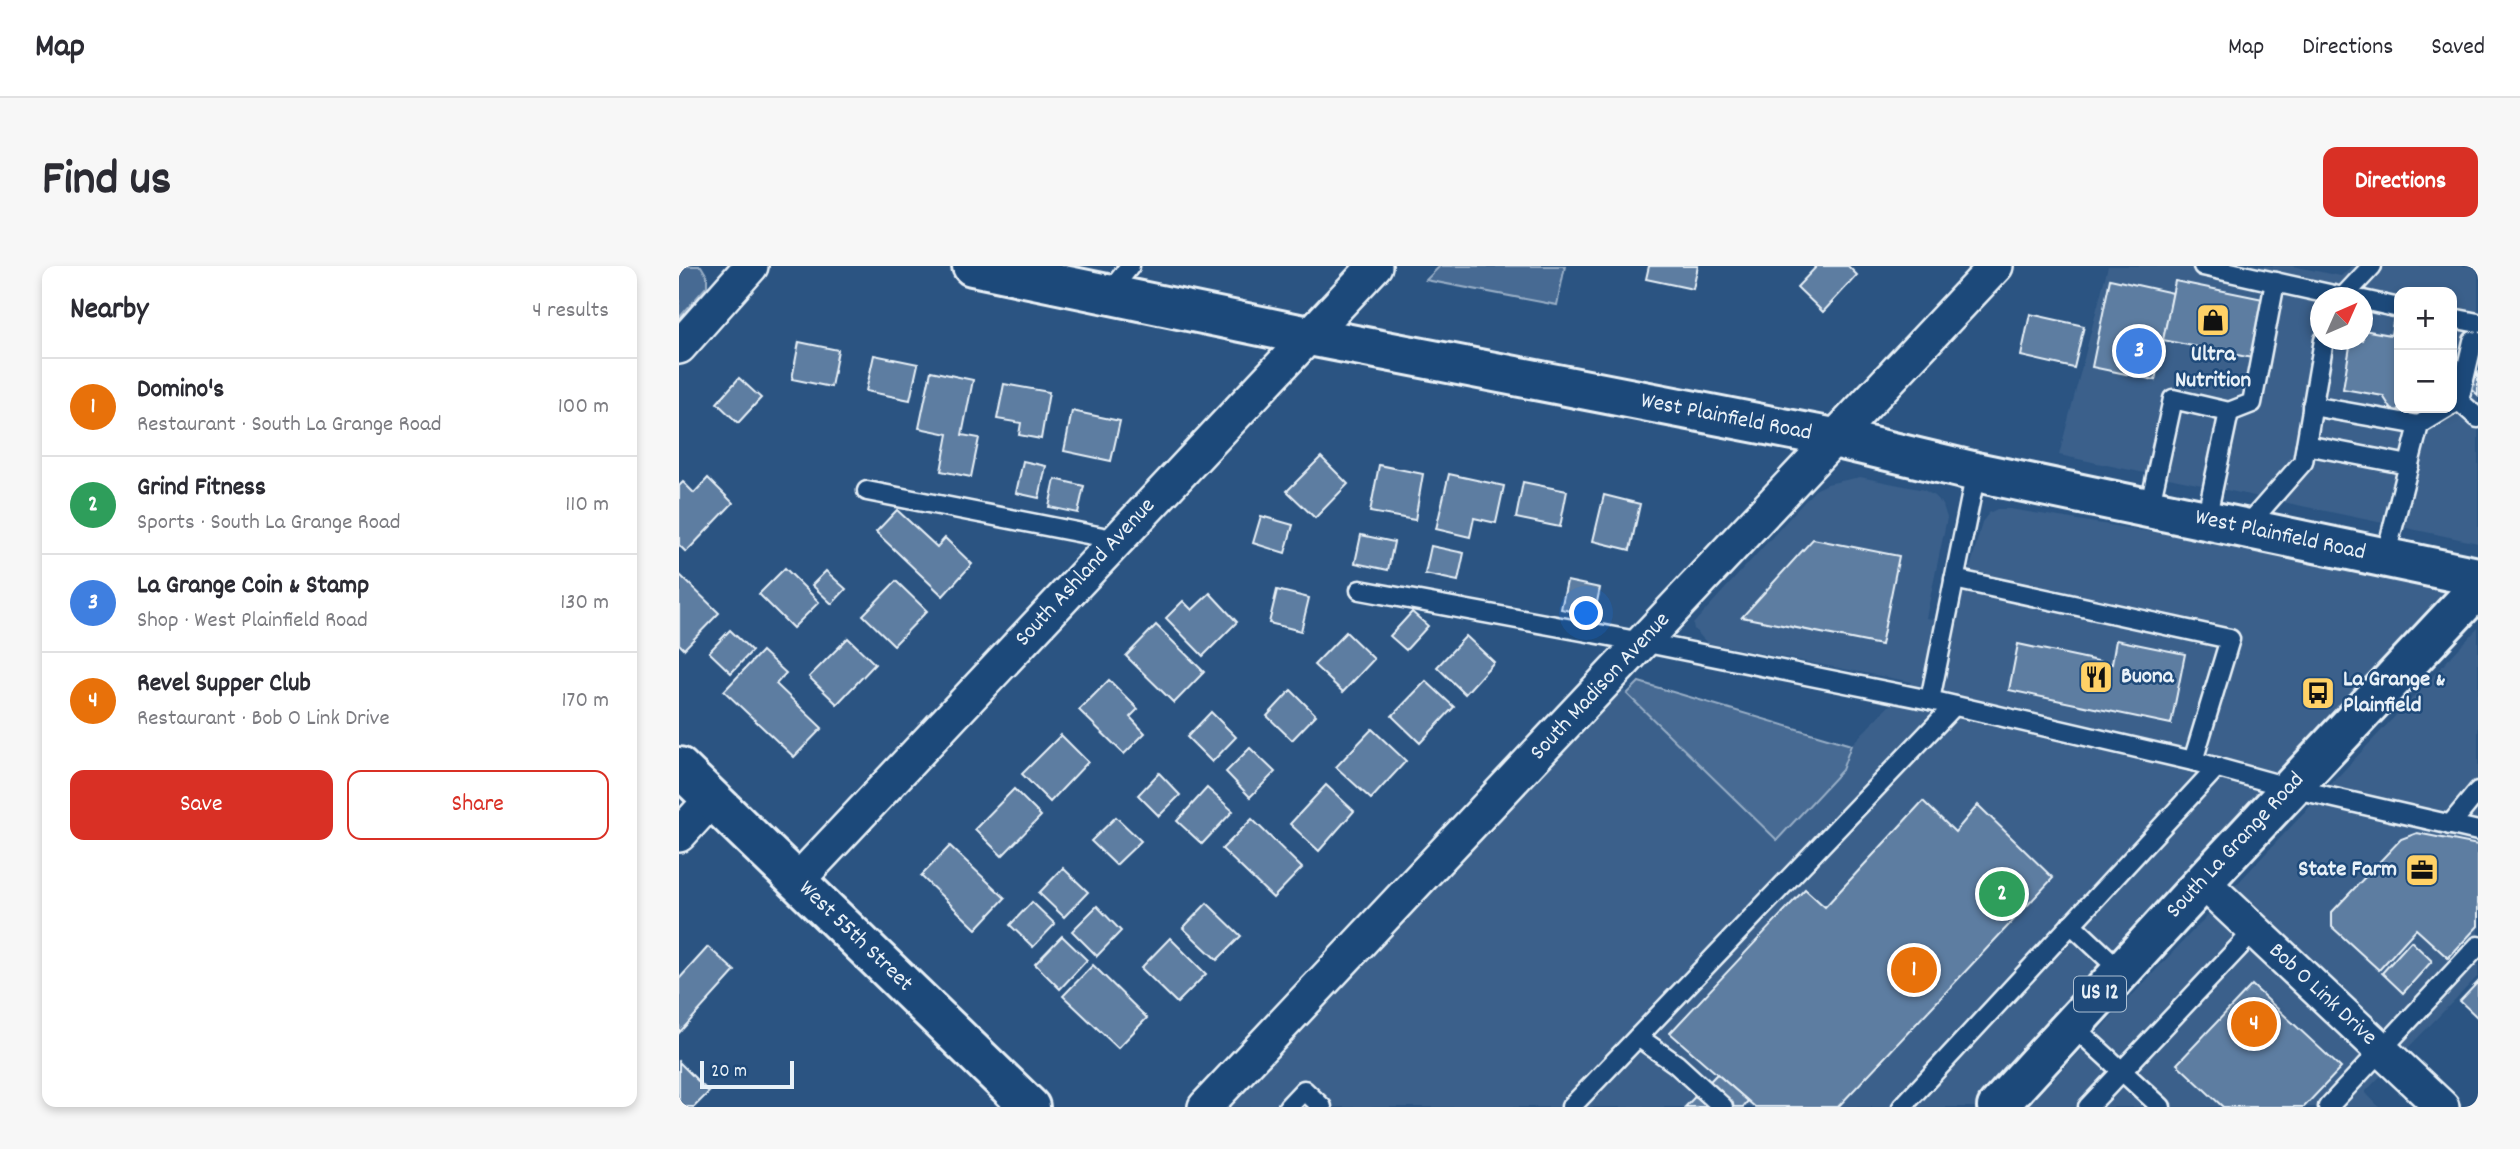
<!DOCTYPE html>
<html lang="en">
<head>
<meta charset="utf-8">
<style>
  body { margin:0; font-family:Dekko,sans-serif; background:#f7f7f7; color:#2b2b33 }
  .controls { position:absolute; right:21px; top:21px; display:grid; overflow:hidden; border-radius:14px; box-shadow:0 4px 10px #0003 }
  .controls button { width:63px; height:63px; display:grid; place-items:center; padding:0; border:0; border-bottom:2px solid #e1e1e2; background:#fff; color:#2b2b33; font:35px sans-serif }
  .compass { position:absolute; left:1631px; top:21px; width:63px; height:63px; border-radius:50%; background:#fff; box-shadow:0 4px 10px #0003; rotate:45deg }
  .scale { position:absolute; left:21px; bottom:18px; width:94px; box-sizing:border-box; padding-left:7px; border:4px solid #e8f1f8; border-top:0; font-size:19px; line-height:24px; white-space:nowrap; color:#e8f1f8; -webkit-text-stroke:5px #1f4a7a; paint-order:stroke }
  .you { position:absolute; left:908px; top:348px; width:24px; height:24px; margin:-18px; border:5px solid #fff; border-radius:50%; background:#1a73e8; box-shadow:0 0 0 10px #1a73e833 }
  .badge { display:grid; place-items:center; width:46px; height:46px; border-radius:50%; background:#d93025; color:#fff; font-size:23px; font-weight:700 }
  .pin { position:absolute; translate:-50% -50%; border:4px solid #fff; box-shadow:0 2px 7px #0006 }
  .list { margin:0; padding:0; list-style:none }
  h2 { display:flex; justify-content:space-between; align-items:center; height:91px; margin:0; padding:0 28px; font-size:30px }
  h2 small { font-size:23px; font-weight:400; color:#7c7c81 }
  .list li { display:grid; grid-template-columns:46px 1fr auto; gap:21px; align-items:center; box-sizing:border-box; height:98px; padding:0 28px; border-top:2px solid #e1e1e2 }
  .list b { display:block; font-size:26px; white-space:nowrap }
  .list p { margin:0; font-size:23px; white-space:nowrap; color:#7c7c81 }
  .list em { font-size:23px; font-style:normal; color:#7c7c81 }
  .actions { display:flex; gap:14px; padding:21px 28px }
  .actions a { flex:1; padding:16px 0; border:2px solid #d93025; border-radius:14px; text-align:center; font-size:24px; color:#d93025 }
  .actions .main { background:#d93025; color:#fff }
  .map { position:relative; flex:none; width:1799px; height:841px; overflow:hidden; border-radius:14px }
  header { display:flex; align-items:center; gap:42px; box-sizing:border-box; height:98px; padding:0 35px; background:#fff; border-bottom:2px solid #e1e1e2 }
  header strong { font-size:33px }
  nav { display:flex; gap:38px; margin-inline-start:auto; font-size:24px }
  .intro { display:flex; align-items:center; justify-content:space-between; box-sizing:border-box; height:168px; padding:0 42px }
  h1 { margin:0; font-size:49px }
  .button { padding:18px 32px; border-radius:14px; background:#d93025; color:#fff; font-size:24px; font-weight:700 }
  main { display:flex; gap:42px; padding:0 42px }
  aside { flex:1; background:#fff; border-radius:14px; box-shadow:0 4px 10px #0003 }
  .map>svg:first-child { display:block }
  .built { fill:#3a608b; fill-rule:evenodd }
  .green { fill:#476b93; stroke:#98aec6; stroke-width:2 }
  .building { fill:#5d7da1; stroke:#e8f1f8; stroke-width:2 }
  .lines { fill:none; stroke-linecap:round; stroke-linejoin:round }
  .service-casing { stroke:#e8f1f8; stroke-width:23 }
  .minor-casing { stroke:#e8f1f8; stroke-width:38 }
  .secondary-casing { stroke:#e8f1f8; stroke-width:44 }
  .primary-casing { stroke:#e8f1f8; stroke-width:44 }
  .service { stroke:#1f4a7a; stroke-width:18 }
  .minor { stroke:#1f4a7a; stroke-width:33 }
  .secondary { stroke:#1f4a7a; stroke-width:38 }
  .primary { stroke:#1f4a7a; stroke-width:38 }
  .labels { text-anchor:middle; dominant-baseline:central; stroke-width:5; stroke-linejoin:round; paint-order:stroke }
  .shield { fill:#1f4a7a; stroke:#acbfd2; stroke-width:2 }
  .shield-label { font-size:21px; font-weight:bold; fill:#e8f1f8 }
  .poi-label { font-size:23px; font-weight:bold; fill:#e8f1f8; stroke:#1f4a7a; text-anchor:start }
  .street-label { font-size:23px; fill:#e8f1f8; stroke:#1f4a7a }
</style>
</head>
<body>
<header>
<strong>Map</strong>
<nav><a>Map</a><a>Directions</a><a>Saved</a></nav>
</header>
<div class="intro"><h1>Find us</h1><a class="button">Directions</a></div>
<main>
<aside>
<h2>Nearby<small>4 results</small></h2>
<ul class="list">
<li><span class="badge" style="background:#e8710a">1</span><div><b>Domino's</b><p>Restaurant · South La Grange Road</p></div><em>100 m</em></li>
<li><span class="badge" style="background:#2e9e5b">2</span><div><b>Grind Fitness</b><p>Sports · South La Grange Road</p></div><em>110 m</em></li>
<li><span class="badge" style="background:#3f7fe0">3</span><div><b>La Grange Coin &amp; Stamp</b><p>Shop · West Plainfield Road</p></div><em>130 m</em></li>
<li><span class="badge" style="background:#e8710a">4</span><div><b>Revel Supper Club</b><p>Restaurant · Bob O Link Drive</p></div><em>170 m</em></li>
</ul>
<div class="actions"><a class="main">Save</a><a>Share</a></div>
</aside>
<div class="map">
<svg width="1799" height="841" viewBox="0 0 1799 841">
  <rect width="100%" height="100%" fill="#2b5482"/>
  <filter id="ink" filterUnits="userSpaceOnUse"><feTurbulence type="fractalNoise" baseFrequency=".0143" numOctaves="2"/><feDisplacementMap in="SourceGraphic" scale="14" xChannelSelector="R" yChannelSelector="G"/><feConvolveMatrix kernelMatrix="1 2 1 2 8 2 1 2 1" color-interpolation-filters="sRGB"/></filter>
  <g filter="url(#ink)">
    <g class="built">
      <path d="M1429 0H1613L1662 10 1673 0H1799V277L1380 189ZM1720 26H1773V142H1720ZM1642 32H1684V74H1642Z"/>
      <polygon points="1181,211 1245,224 1255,230 1264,239 1268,252 1247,352 1277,356 1303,256 1310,247 1318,243 1331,243 1792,318 1315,841 540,841 935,415 1099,574 1163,504 1172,479 1233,416 1028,377 1015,363 1014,358 1136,224 1148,218"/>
      <polygon points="1799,362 1799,710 1686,826 1700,841 1348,841"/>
    </g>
    <g class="green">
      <polygon points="0,0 22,0 28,10 28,20 0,52"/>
      <polygon points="761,0 886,0 878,39 747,14"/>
      <polygon points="960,416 1172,479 1163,504 1098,574 948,428"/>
    </g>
    <g class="building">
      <polygon points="970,0 1019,0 1014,23 967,13"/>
      <polygon points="1138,0 1169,0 1178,9 1144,46 1118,21"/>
      <polygon points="1431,13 1494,27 1476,114 1413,101"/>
      <polygon points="1496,15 1584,33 1573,92 1484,74"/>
      <polygon points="1351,48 1405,60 1395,102 1342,90"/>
      <polygon points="1715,50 1720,50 1720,142 1723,142 1715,147 1704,130 1664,123 1672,74 1684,74 1684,64 1712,69"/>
      <polygon points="120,76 159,84 152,121 113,113"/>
      <polygon points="195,89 239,98 231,134 187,125"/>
      <polygon points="252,105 294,114 283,169 300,172 292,211 262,205 269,168 240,162"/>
      <polygon points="1799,107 1799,129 1788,119"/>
      <polygon points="60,112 82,132 59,157 38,137"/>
      <polygon points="325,118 370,126 362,173 340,169 342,157 318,153"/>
      <polygon points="393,145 441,155 432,195 385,185"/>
      <polygon points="642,191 669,218 636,252 608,225"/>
      <polygon points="344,195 367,200 360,232 337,227"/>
      <polygon points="700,199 744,208 736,254 691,246"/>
      <polygon points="770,208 825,220 817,257 795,252 791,271 757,263"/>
      <polygon points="29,212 54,237 7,286 0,279 0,220 4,216 15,227"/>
      <polygon points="376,213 405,220 399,247 370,241"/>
      <polygon points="844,216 888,225 881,261 837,252"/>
      <polygon points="925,229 961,238 951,284 914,275"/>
      <polygon points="218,244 258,281 266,272 293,298 264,330 197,266"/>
      <polygon points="582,250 614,259 606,287 574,277"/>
      <polygon points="682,269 715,276 709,304 676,297"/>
      <polygon points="1134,273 1220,290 1202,379 1063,351"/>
      <polygon points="752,280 785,287 779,315 746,308"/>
      <polygon points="106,302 140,336 114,362 80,328"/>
      <polygon points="147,305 167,323 153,338 133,319"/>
      <polygon points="0,308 40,347 5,383 0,378"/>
      <polygon points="217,315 248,345 215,379 184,349"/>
      <polygon points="888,315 921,322 915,350 882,343"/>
      <polygon points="598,324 630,332 622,365 590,357"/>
      <polygon points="531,327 558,356 524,390 487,352 504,335 513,344"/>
      <polygon points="733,346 749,360 727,384 711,370"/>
      <polygon points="477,359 525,406 495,437 447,390"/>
      <polygon points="51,364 73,385 52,407 30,386"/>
      <polygon points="667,366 695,393 664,426 635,399"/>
      <polygon points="787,370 815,396 786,428 758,401"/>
      <polygon points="169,372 196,398 158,438 130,411"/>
      <polygon points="1437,374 1506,388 1492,458 1330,424 1339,378 1433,398"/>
      <polygon points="83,385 107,407 97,418 143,462 115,491 45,425"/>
      <polygon points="430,414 459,443 451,451 466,467 445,488 400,444"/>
      <polygon points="747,415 775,441 741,477 713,450"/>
      <polygon points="612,424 637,449 613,474 588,450"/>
      <polygon points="532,446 557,471 533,496 508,471"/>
      <polygon points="693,463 727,495 692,533 657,501"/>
      <polygon points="382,469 409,496 371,536 343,508"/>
      <polygon points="571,482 596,506 571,531 547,506"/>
      <polygon points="480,507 501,529 480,550 459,529"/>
      <polygon points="647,519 675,545 640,585 611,558"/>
      <polygon points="528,522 554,545 523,578 498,555"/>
      <polygon points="335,523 362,550 323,590 296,563"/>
      <polygon points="1244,535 1276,566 1299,539 1374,612 1159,841 1076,841 991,767 1126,623 1146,641"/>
      <polygon points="437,551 462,575 437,599 412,575"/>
      <polygon points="573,553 623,602 594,632 543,583"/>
      <polygon points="1738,567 1799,579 1799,660 1769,692 1737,663 1700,704 1653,661 1653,646 1722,573"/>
      <polygon points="271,580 326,632 297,663 242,610"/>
      <polygon points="384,602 409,626 385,651 360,627"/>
      <polygon points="353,636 376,658 354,681 331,659"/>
      <polygon points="528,637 562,670 538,694 504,662"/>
      <polygon points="418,640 442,665 418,690 393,665"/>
      <polygon points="383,670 408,694 381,723 356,698"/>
      <polygon points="491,672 527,708 498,737 462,702"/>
      <polygon points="1732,675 1753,695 1724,727 1703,707"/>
      <polygon points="29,681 56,705 0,767 0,713"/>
      <polygon points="414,699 468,752 439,782 384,730"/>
      <polygon points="1799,716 1799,752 1781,735"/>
      <polygon points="1573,719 1662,802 1625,841 1544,841 1498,798"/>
      <polygon points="0,796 30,826 15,841 2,841 0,839"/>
      <polygon points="1038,808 1069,835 1064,841 1006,841"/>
    </g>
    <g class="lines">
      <g class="service-casing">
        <g id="service">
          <polyline points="1524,0 1668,32"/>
          <polyline points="429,28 451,0"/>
          <polyline points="1664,31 1693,0"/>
          <polyline points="1684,34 1720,42"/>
          <polyline points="1773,52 1799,57"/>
          <polyline points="1780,135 1799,152"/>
          <polyline points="1773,139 1780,135 1794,75 1799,76"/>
          <polyline points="1633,140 1740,159"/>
          <polyline points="1627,179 1730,199"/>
          <polyline points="188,225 439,274"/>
          <polyline points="1470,243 1494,133 1550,146 1573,137 1596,16"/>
          <polyline points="1527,254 1550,146"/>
          <polyline points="1566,262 1624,196 1645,74"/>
          <polyline points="1706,292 1740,159 1768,142"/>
          <polyline points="1275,313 1551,373 1514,495"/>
          <polyline points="681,324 963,376 1251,434 1514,495 1612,522 1799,565"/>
          <polyline points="1251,434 1297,206"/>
          <polyline points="1771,559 1799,525"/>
          <polyline points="1392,658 1442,705"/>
          <polyline points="1393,759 1482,841"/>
          <polyline points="959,771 997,798 1044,841"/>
          <polyline points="609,841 625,824 643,841"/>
          <polyline points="892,841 1275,440"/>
          <polyline points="1223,841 1538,501"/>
          <polyline points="1409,841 1575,665"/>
          <polyline points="1649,841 1799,680"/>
        </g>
      </g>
      <g class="minor-casing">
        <g id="minor">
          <polyline points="0,81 72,0"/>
          <polyline points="0,569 33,533"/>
          <polyline points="118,615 696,0"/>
          <polyline points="1524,616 1763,841"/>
          <polyline points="526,841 1317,0"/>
        </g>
      </g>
      <g class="secondary-casing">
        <g id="secondary">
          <polyline points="293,0 630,70 1155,172 1297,206 1799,311"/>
          <polyline points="0,501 351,841"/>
        </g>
      </g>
      <g class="primary-casing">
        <polyline id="primary" points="1318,841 1524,616 1799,322"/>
      </g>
      <use href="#service" class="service"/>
      <use href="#minor" class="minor"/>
      <use href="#secondary" class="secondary"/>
      <use href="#primary" class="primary"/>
    </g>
  </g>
  <defs>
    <g id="shop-square" transform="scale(1.75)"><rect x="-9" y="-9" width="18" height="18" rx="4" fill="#ffd166" stroke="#1f4a7a"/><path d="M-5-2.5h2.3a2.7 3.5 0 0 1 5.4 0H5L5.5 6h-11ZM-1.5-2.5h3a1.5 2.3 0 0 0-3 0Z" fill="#111"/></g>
    <g id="restaurant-square" transform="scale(1.75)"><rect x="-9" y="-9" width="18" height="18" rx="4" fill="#ffd166" stroke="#1f4a7a"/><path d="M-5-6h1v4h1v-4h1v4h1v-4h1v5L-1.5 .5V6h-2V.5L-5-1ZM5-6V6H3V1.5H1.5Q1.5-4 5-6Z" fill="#111"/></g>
    <g id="bus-square" transform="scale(1.75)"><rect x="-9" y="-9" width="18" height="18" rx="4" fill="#ffd166" stroke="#1f4a7a"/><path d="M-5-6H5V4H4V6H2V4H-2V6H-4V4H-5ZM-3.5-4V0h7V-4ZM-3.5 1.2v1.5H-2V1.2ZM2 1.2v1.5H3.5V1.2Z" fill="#111"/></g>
    <g id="office-square" transform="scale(1.75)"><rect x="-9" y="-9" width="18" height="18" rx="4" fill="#ffd166" stroke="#1f4a7a"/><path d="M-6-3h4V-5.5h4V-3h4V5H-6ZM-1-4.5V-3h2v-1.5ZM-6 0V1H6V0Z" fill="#111"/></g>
  </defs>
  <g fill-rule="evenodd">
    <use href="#shop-square" x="1534" y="54"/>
    <use href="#restaurant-square" x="1417" y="411"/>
    <use href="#bus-square" x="1639" y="427"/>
    <use href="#office-square" x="1743" y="604"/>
  </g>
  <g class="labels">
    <rect class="shield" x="1395" y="710.5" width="52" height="35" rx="5"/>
    <g class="shield-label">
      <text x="1421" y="728">US 12</text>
    </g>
    <g class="poi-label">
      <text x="1534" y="89" text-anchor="middle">Ultra<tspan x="1534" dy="26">Nutrition</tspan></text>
      <text x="1442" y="411">Buona</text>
      <text x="1664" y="414">La Grange &amp;<tspan x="1664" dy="26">Plainfield</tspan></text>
      <text x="1718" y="604" text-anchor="end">State Farm</text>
    </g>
    <g class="street-label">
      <text transform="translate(1047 152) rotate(11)">West Plainfield Road</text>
      <text transform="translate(1601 270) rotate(12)">West Plainfield Road</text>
      <text transform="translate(407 307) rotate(-47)">South Ashland Avenue</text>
      <text transform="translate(922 421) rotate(-47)">South Madison Avenue</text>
      <text transform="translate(1557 580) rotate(-47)">South La Grange Road</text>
      <text transform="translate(176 671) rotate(44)">West 55th Street</text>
      <text transform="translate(1643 729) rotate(43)">Bob O Link Drive</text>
    </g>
  </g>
</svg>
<div class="controls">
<button>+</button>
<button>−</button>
</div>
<svg class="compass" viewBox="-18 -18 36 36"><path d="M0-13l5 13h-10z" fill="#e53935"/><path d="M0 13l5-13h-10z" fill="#7c7c81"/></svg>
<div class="scale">20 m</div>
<div class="you"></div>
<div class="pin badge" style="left:1235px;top:704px;background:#e8710a">1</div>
<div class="pin badge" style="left:1323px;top:628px;background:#2e9e5b">2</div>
<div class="pin badge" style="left:1460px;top:85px;background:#3f7fe0">3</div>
<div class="pin badge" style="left:1575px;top:758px;background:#e8710a">4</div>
</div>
</main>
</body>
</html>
